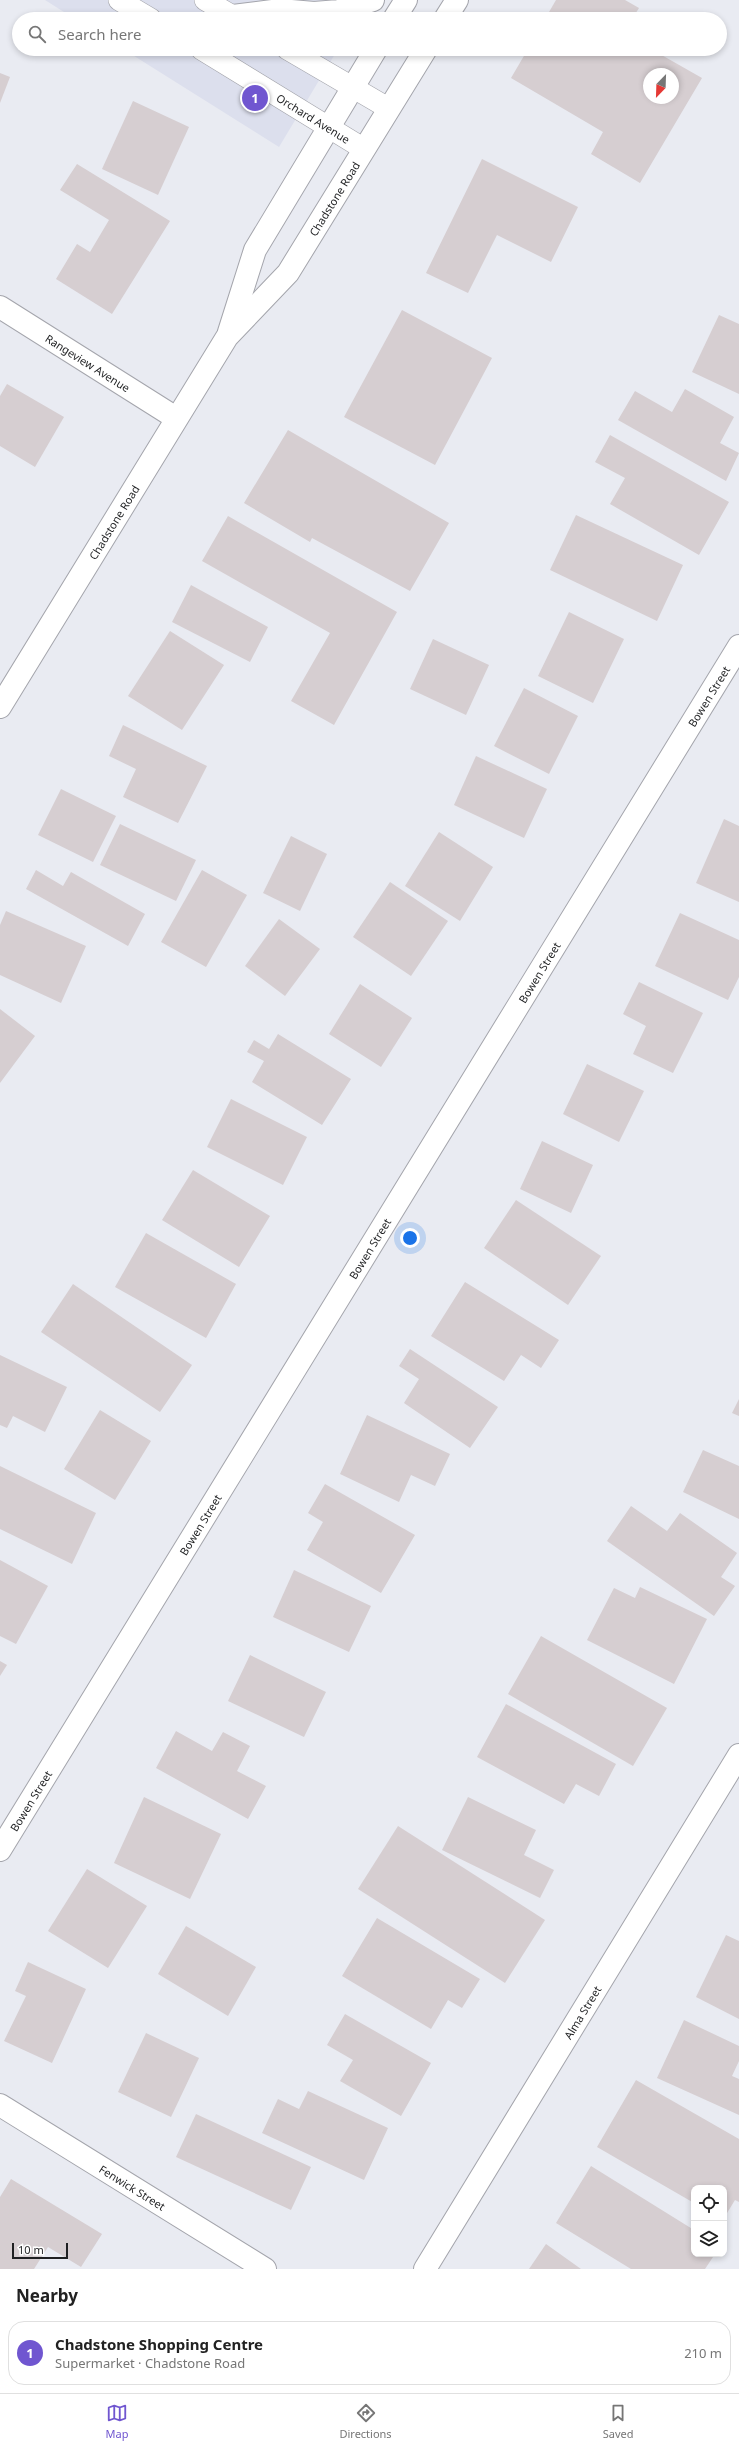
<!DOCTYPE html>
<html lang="en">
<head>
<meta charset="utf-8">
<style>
  body { margin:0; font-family:"Noto Sans",sans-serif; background:#f2f2f2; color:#222 }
  .controls { position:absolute; right:12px; bottom:12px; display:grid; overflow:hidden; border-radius:8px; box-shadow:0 2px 6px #0003 }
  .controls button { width:36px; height:36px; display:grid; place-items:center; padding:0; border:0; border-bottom:1px solid #e0e0e0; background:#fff; color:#222; font:20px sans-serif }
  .compass { position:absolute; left:643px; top:68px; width:36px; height:36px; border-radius:50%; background:#fff; box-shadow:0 2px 6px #0003; rotate:203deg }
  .scale { position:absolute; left:12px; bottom:10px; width:56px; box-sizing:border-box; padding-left:4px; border:2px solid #1f2022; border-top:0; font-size:11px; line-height:14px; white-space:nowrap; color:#1f2022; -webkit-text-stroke:3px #fff; paint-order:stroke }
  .you { position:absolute; left:410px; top:1238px; width:14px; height:14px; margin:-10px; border:3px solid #fff; border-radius:50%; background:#1a73e8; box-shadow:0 0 0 6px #1a73e833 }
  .badge { display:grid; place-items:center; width:26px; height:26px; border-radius:50%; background:#7056d0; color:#fff; font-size:13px; font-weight:700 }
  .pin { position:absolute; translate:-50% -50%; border:2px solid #fff; box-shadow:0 1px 4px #0006 }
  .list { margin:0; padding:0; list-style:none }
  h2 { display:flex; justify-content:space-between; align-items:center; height:52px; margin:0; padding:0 16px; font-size:17px }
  h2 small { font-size:13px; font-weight:400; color:#767676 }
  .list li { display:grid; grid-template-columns:26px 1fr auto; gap:12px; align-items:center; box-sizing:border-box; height:64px; margin:0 8px 8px; padding:0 8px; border:1px solid #e0e0e0; border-radius:16px }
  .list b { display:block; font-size:15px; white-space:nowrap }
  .list p { margin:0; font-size:13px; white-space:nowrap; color:#767676 }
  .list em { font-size:13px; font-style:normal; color:#767676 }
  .icon { flex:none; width:22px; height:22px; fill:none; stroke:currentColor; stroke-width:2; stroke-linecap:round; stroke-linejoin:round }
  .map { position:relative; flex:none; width:739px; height:2269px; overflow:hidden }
  .search { position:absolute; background:#fff; box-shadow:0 2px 6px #0003; left:12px; right:12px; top:12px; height:44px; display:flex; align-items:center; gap:10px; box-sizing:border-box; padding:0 14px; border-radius:22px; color:#767676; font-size:15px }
  .sheet { height:124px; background:#fff }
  nav { display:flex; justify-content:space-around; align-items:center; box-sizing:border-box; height:56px; border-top:1px solid #e0e0e0; background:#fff; font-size:11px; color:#767676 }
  nav a { display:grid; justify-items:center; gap:2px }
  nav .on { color:#7056d0 }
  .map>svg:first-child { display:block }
  .built { fill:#dcdfed }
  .building { fill:#d6ced1; fill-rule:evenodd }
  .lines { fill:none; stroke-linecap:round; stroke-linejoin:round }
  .service-casing { stroke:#a4a5ac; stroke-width:22 }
  .minor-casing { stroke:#a4a5ac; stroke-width:24 }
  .tertiary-casing { stroke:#a4a5ac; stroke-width:24 }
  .service { stroke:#fff; stroke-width:21 }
  .minor { stroke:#fff; stroke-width:22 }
  .tertiary { stroke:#fff; stroke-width:22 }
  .labels { text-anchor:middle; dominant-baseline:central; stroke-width:3; stroke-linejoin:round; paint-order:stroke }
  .street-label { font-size:11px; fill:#1f2022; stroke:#fff }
</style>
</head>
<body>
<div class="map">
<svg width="739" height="2269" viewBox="0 0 739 2269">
  <rect width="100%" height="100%" fill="#e9ebf2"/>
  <g class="built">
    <polygon points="45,0 368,0 357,19 75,19"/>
    <polygon points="123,49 338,49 279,147"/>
  </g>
  <g class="building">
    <polygon points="556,0 625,0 639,8 632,19 545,19"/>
    <path d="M528 49H651L702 78 640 183 591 154 603 132 511 78ZM649 74H673V98H649Z"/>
    <polygon points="0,73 10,77 0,103"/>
    <polygon points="133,101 189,127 158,195 102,169"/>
    <polygon points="482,159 578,207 551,262 497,235 468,293 426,273"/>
    <polygon points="77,164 170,221 112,314 56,279 77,244 90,252 109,220 60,190"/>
    <polygon points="402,310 492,358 435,465 344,417"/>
    <polygon points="719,315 739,324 739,394 692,372"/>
    <polygon points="7,384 64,417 35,467 0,446 0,396"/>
    <polygon points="685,389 734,417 720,443 739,453 726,481 618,420 635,391 672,412"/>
    <polygon points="288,430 449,523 410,591 312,538 310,542 244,503"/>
    <polygon points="610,435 729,502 699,555 610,504 625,478 595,462"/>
    <polygon points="576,515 683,565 657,621 550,570"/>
    <polygon points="228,516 397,612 334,725 291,701 330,633 202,561"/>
    <polygon points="191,585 268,627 250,662 172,622"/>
    <polygon points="569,612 624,639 593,703 538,676"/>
    <polygon points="170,631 224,665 182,730 128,696"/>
    <polygon points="433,639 489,665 466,715 410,689"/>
    <polygon points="524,688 578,716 549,774 494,746"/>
    <polygon points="123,725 207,766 178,823 123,797 136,769 109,756"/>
    <polygon points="476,756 547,789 524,838 454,805"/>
    <polygon points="61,789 116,816 93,862 38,835"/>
    <polygon points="724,819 739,826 739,902 696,883"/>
    <polygon points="120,824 196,860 176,901 100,865"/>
    <polygon points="439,832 493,867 460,921 405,886"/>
    <polygon points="291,836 327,854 300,911 263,893"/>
    <polygon points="36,870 63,886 71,872 145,914 128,946 26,889"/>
    <polygon points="202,870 247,895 206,967 161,942"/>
    <polygon points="390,882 448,921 411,976 353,937"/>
    <polygon points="6,911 86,946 61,1003 0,975 0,925"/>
    <polygon points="680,913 739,940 739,977 728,1000 655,966"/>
    <polygon points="279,919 320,949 285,996 245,966"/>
    <polygon points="639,982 703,1013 673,1073 633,1054 646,1026 623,1014"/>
    <polygon points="360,984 412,1018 381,1067 329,1034"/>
    <polygon points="0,1009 35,1036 0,1083"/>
    <polygon points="278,1034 351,1079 322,1125 252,1082 264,1061 247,1052 254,1040 269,1049"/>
    <polygon points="587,1064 644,1091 619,1142 563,1114"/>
    <polygon points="231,1099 307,1137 283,1185 207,1147"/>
    <polygon points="542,1141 593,1165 571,1213 520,1189"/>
    <polygon points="193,1170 270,1216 239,1267 162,1220"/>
    <polygon points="516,1200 601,1256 568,1305 484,1248"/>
    <polygon points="146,1233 236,1284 206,1338 115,1287"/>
    <polygon points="465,1282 559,1340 541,1368 521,1355 504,1381 431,1336"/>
    <polygon points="73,1284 192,1365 160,1412 41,1332"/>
    <polygon points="410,1349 498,1407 470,1448 404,1403 419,1379 399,1366"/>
    <polygon points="0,1355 67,1387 45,1432 13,1416 7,1428 0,1425"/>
    <polygon points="739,1399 739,1416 732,1413"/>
    <polygon points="100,1410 151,1441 115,1500 64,1469"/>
    <polygon points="367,1415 450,1454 435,1486 411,1475 399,1502 340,1474"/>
    <polygon points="703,1450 739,1466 739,1519 683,1492"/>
    <polygon points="0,1466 96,1513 72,1564 0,1529"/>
    <polygon points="325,1484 415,1535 381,1593 307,1550 323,1522 308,1513"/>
    <polygon points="631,1506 667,1531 680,1513 737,1553 721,1577 735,1586 714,1616 607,1541"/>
    <polygon points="0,1560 48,1586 16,1644 0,1636"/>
    <polygon points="294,1570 371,1606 349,1652 273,1617"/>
    <polygon points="640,1587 707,1619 674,1684 587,1640 614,1588 635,1598"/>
    <polygon points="541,1636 667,1708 633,1766 508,1694"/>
    <polygon points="250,1655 326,1692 304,1737 228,1701"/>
    <polygon points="0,1661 7,1665 0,1676"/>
    <polygon points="506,1704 616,1764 599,1796 576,1784 564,1804 477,1757"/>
    <polygon points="176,1731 212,1751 223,1732 250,1746 237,1771 266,1786 248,1819 156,1768"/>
    <polygon points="144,1797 221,1834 190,1899 114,1863"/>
    <polygon points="468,1797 536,1830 524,1855 554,1870 540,1898 442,1850"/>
    <polygon points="398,1826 545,1920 505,1983 358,1889"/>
    <polygon points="87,1869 147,1906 108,1968 48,1931"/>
    <polygon points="377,1918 480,1979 462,2008 448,2000 431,2029 342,1976"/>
    <polygon points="186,1926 256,1967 228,2016 158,1974"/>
    <polygon points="726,1935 739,1941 739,2019 696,1997"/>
    <polygon points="28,1962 86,1989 52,2063 4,2041 26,1996 15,1991"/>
    <polygon points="345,2014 431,2063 401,2116 340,2081 353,2060 327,2045"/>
    <polygon points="684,2020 739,2046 739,2061 732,2076 739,2079 739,2115 657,2078"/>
    <polygon points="146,2033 199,2058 171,2117 118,2092"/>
    <polygon points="636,2080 739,2139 739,2202 735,2200 724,2218 724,2188 694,2188 694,2203 597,2147"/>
    <polygon points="308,2091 388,2128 364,2180 262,2133 278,2099 299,2109"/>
    <polygon points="196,2114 311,2167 291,2210 176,2157"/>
    <polygon points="591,2166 694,2230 694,2254 715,2254 705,2269 631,2269 556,2223"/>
    <polygon points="11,2179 102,2234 81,2267 48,2247 34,2269 0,2269 0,2197"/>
    <polygon points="546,2244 581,2269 529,2269"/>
  </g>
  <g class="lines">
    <g class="service-casing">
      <g id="service">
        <polyline points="119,0 151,19"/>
        <polyline points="205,0 238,19"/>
        <path id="s1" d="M201 49 364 149"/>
        <polyline points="287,49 388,108"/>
      </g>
    </g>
    <g class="minor-casing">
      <g id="minor">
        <path id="s2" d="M0 307 176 418"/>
        <path id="s3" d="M0 1850 739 646"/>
        <path id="s4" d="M0 2105 265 2269"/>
        <path id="s5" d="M425 2269 739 1755"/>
      </g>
    </g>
    <g class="tertiary-casing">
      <g id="tertiary">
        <polyline points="233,16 280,10 314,13 339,11 373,0"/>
        <polyline points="394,19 406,0"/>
        <polyline points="445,19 457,0"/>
        <polyline points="229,332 255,250 376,49"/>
        <path id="s6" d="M0 707 227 337 288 273 426 49"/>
      </g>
    </g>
    <use href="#service" class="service"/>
    <use href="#minor" class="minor"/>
    <use href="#tertiary" class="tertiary"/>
  </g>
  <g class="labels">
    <g class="street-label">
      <text stroke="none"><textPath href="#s1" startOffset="132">Orchard Avenue</textPath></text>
      <text stroke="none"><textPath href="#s6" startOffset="610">Chadstone Road</textPath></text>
      <text stroke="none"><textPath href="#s2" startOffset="104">Rangeview Avenue</textPath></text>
      <text stroke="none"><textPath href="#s6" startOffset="217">Chadstone Road</textPath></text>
      <text stroke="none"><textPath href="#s3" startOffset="1354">Bowen Street</textPath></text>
      <text stroke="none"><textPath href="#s3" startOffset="1030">Bowen Street</textPath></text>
      <text stroke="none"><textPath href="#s3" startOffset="706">Bowen Street</textPath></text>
      <text stroke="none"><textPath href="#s3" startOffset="382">Bowen Street</textPath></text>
      <text stroke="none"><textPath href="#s3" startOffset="58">Bowen Street</textPath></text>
      <text stroke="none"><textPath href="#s5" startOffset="301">Alma Street</textPath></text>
      <text stroke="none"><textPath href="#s4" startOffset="156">Fenwick Street</textPath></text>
    </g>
  </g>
</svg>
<div class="controls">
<button><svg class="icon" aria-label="locate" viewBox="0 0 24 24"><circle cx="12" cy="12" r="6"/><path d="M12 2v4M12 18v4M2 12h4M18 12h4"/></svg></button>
<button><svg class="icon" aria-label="layers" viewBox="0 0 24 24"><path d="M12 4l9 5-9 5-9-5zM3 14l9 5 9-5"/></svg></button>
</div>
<svg class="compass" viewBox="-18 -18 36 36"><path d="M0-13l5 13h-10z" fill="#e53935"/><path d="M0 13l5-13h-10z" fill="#767676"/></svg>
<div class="scale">10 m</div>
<div class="you"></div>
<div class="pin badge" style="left:255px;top:98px">1</div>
<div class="search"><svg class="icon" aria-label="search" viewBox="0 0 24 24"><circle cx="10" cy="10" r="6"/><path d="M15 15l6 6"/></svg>Search here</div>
</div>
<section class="sheet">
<h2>Nearby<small></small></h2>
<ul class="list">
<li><span class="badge">1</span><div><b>Chadstone Shopping Centre</b><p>Supermarket · Chadstone Road</p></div><em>210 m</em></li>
</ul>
</section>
<nav>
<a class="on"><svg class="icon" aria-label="map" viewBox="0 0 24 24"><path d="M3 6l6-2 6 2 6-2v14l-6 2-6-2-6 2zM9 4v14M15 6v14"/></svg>Map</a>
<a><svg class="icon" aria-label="directions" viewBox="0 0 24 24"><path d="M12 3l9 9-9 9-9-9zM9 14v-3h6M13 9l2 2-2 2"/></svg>Directions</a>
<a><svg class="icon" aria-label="saved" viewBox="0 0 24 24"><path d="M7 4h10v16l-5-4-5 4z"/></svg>Saved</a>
</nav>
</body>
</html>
